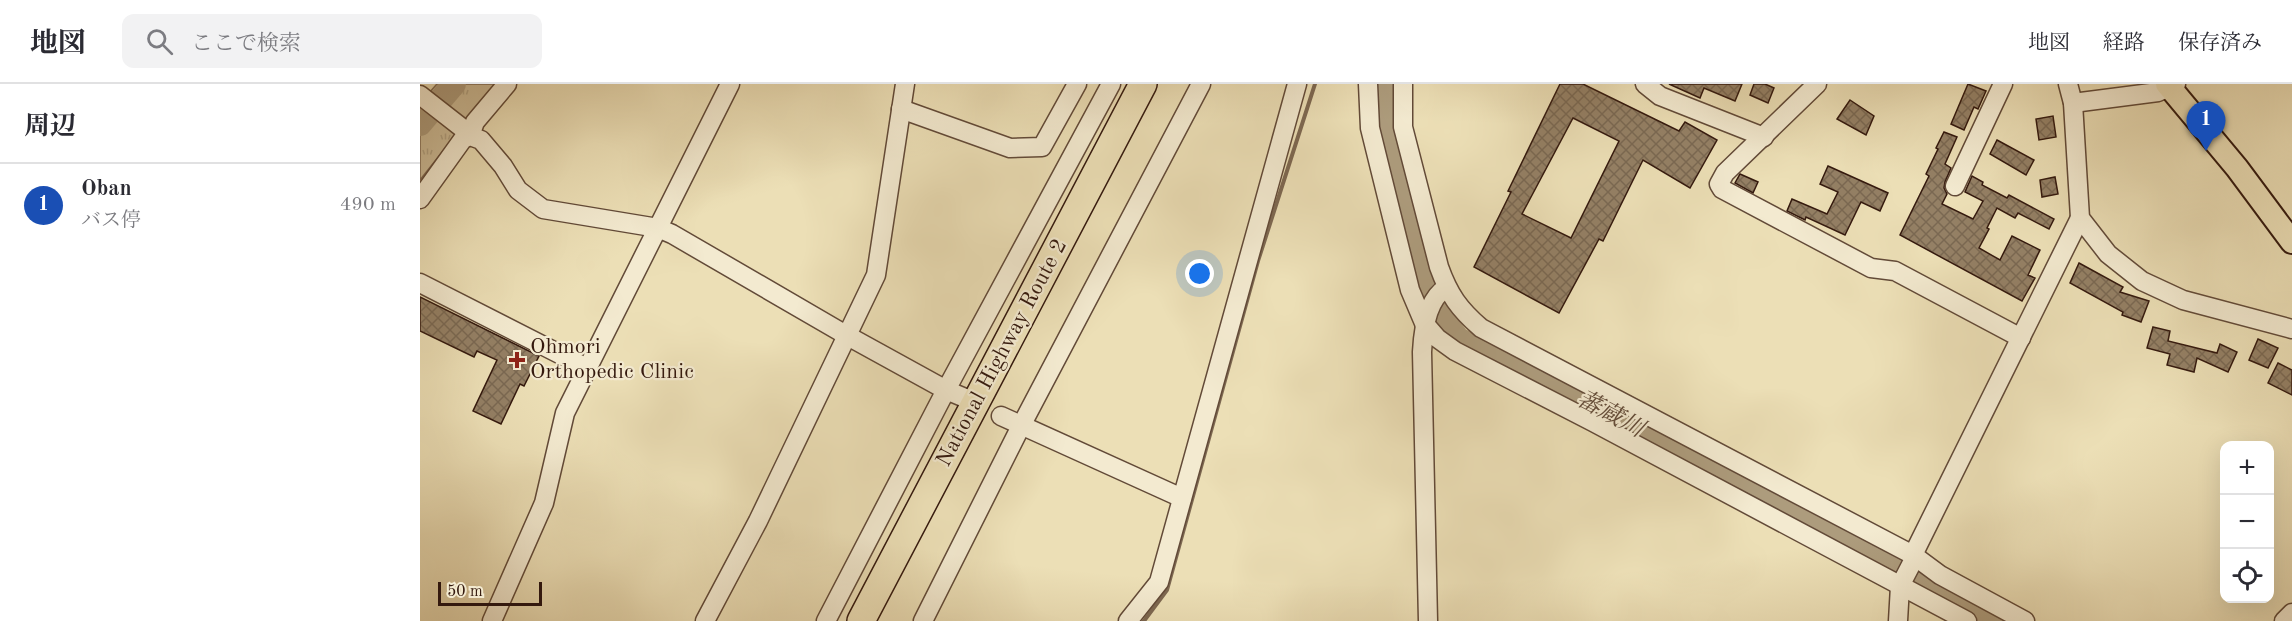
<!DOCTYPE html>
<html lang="ja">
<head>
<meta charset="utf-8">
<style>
  body { margin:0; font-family:"Old Standard TT","Noto Serif JP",serif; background:#f2f2f3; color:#2b2b33 }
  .controls { position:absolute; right:18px; bottom:18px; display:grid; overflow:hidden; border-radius:12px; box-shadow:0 6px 24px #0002 }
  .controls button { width:54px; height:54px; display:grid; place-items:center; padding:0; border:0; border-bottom:2px solid #e1e1e2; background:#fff; color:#2b2b33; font:30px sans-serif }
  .scale { position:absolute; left:18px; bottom:15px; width:104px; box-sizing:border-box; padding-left:6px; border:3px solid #34190e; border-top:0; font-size:16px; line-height:21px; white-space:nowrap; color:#34190e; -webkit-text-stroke:4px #f3ead0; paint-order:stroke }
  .you { position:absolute; left:780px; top:190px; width:21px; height:21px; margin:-15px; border:4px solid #fff; border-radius:50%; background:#1a73e8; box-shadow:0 0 0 9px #1a73e833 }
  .badge { display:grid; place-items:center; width:39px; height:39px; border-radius:50%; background:#111827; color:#fff; font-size:20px; font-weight:700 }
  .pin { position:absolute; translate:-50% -50px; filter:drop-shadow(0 2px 3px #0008) }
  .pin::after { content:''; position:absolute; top:32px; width:21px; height:18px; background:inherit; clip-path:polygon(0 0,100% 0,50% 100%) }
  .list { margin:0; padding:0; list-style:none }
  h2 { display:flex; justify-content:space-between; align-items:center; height:78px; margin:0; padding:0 24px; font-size:26px }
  h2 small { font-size:20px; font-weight:400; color:#7c7c81 }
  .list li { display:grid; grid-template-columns:39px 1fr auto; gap:18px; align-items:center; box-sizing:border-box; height:84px; padding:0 24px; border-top:2px solid #e1e1e2 }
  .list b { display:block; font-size:22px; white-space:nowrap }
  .list p { margin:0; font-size:20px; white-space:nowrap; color:#7c7c81 }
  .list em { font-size:20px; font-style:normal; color:#7c7c81 }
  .icon { flex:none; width:33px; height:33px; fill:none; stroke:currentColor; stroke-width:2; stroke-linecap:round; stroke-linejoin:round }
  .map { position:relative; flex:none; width:1872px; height:537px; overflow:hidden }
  header { display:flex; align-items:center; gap:36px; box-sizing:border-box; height:84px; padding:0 30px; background:#fff; border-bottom:2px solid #e1e1e2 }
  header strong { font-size:28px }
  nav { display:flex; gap:33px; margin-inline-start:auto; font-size:21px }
  .search { width:420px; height:54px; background:#f2f2f3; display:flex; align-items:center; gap:15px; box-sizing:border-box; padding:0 21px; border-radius:12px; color:#7c7c81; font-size:22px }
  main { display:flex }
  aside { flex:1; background:#fff }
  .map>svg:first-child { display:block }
  .grass { fill:url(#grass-tufts); stroke:#806b54; stroke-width:1.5 }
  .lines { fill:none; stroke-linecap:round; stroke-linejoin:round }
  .stream { stroke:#7d6851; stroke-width:4 }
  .river { stroke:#ad9c7d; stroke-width:24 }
  .building { fill:url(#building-cross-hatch); stroke:#34190e; stroke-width:1.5; fill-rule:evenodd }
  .minor-casing { stroke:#624a38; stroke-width:21 }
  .major-casing { stroke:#34190e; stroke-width:26 }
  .highway-casing { stroke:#34190e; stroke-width:30 }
  .minor { stroke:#f3ead0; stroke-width:18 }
  .major { stroke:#ecdfb6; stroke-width:22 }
  .highway { stroke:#ecdfb6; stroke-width:27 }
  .poi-dot { fill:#8f2418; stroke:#f3ead0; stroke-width:2 }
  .labels { text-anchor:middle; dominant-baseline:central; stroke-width:4.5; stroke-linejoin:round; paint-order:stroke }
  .poi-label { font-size:22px; fill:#34190e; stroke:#f3ead0; text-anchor:start }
  .street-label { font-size:22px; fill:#34190e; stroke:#f3ead0 }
  .water-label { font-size:24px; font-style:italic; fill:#644d3a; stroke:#f3ead0 }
</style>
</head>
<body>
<header>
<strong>地図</strong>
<div class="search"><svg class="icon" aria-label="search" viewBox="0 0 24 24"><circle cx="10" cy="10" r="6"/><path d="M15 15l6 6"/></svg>ここで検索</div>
<nav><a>地図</a><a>経路</a><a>保存済み</a></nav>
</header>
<main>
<aside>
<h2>周辺<small></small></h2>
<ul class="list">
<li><span class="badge" style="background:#1a4fb4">1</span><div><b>Oban</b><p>バス停</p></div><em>490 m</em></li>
</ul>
</aside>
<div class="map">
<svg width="1872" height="537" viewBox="0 0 1872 537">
  <defs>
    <pattern id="grass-tufts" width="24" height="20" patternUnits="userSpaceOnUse" patternTransform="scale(1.5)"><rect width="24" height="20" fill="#cdbd99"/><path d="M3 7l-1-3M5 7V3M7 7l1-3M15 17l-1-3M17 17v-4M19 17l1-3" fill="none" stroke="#b1a283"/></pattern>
    <pattern id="building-cross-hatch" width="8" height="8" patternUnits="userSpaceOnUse" patternTransform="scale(1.5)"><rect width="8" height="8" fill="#948065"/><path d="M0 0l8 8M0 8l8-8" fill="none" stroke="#7a6852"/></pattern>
  </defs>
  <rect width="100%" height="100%" fill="#ecdfb6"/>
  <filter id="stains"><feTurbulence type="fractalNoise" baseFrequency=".00333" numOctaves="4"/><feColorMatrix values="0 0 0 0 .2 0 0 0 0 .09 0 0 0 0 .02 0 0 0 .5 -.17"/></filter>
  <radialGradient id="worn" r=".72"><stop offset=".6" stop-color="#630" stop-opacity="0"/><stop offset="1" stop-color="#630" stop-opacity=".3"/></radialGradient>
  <polygon class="grass" points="17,0 76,0 0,96 0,19"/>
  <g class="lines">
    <polyline class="stream" points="724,537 747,506 838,177 895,0"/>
    <g class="river">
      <polyline points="968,0 971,54 1008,194 1022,233 1038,255 1126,297 1229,354 1576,537"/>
      <polyline points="0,40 34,0"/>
    </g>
  </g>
  <g class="building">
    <path d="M1140 0H1163L1259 47 1265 38 1297 56 1270 104 1223 76 1183 157 1179 155 1139 229 1054 183 1091 108 1088 107ZM1153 34 1199 57 1151 154 1102 130Z"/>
    <polygon points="1249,0 1322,0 1315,17 1284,4 1280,14"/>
    <polygon points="1334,0 1345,0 1354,4 1348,19 1330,11"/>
    <polygon points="1548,0 1566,7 1558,25 1554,23 1544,46 1531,40"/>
    <polygon points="1430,16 1454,32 1446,51 1417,35"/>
    <polygon points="1633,32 1636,53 1619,56 1616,35"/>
    <polygon points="1524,48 1537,53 1525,80 1531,84 1525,98 1524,104 1527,110 1522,120 1553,135 1563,117 1545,108 1552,92 1563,98 1562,101 1587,114 1589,111 1634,135 1629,145 1598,129 1595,134 1577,124 1567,144 1569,145 1559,164 1580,176 1592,152 1620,166 1608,191 1615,194 1602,217 1480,151 1509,92 1506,90 1518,65 1516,64"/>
    <polygon points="1577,56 1614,76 1606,91 1570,70"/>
    <polygon points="1408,82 1468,109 1460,127 1441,118 1425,151 1386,133 1385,136 1367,127 1372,115 1407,130 1418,108 1400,100"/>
    <polygon points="1320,90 1338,98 1333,109 1315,99"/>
    <polygon points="1635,93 1638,110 1622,113 1620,96"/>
    <polygon points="1659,179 1703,203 1700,208 1729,217 1721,238 1702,231 1703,228 1650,199"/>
    <polygon points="0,213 119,272 104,302 100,300 81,340 53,327 77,276 57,267 54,273 0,247"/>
    <polygon points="1733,243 1750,247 1748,257 1797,269 1800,260 1817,268 1808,288 1777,274 1774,288 1747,281 1750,270 1727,264"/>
    <polygon points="1838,255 1858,264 1848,284 1829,276"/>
    <polygon points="1858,279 1872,286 1872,311 1848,299"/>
  </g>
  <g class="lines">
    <g class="minor-casing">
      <g id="minor">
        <polyline points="948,0 950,44 990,206 1004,239 1017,254 1035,267 1173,338 1547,537"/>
        <path d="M983 0V43L1019 183C1029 211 1039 225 1061 244L1493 471 1520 491 1605 537"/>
        <polyline points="1225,0 1240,12 1344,53"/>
        <polyline points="1397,0 1305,89 1299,100 1302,105 1451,184 1475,187 1601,254"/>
        <polyline points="1648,0 1653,19 1660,134 1688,170 1722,197 1763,216 1872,245"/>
        <polyline points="0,11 46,47 50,52 55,38 87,0"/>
        <polyline points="1653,19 1738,8 1756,0"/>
        <polyline points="481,25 590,64 622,63 657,0"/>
        <polyline points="1535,102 1583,0"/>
        <polyline points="0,115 43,55 50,52 61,56 83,82 98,106 123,125 238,144 252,150 426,251 526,306 550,316"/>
        <polyline points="0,199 167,284"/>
        <polyline points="581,332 762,414"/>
        <polyline points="72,537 124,419 145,329 310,0"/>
        <polyline points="285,537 338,437 456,191 485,0"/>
        <polyline points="406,537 526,306 691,0"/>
        <polyline points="503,537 601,342 781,0"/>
        <polyline points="708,537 739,498 877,0"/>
        <path d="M1008 537 1002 268C1003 248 1007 215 1026 204"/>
        <polyline points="1478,537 1480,502 1493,477 1493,471 1660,134"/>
        <polyline points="1864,537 1872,529"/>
      </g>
    </g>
    <g class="major-casing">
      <polyline id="major" points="1747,0 1817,84 1872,158"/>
    </g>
    <g class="highway-casing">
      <polyline id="highway" points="441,537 723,0"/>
    </g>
    <use href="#minor" class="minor"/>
    <use href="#major" class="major"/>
    <use href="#highway" class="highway"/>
  </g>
  <path class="poi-dot" d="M94 267h6v6h6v6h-6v6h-6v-6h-6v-6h6z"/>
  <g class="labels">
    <g class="poi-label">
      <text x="110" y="263">Ohmori<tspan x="110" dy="25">Orthopedic Clinic</tspan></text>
    </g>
    <g class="street-label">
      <text transform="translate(582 269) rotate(-62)">National Highway Route 2</text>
    </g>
    <g class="water-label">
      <text transform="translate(1190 331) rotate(28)">蕃蔵川</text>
    </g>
  </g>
  <rect width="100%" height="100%" filter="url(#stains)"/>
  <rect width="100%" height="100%" fill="url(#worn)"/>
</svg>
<div class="controls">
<button>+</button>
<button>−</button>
<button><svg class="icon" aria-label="locate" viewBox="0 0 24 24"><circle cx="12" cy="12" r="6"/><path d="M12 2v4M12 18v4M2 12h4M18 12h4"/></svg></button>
</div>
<div class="scale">50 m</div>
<div class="you"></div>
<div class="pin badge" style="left:1786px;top:67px;background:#1a4fb4">1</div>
</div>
</main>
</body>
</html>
